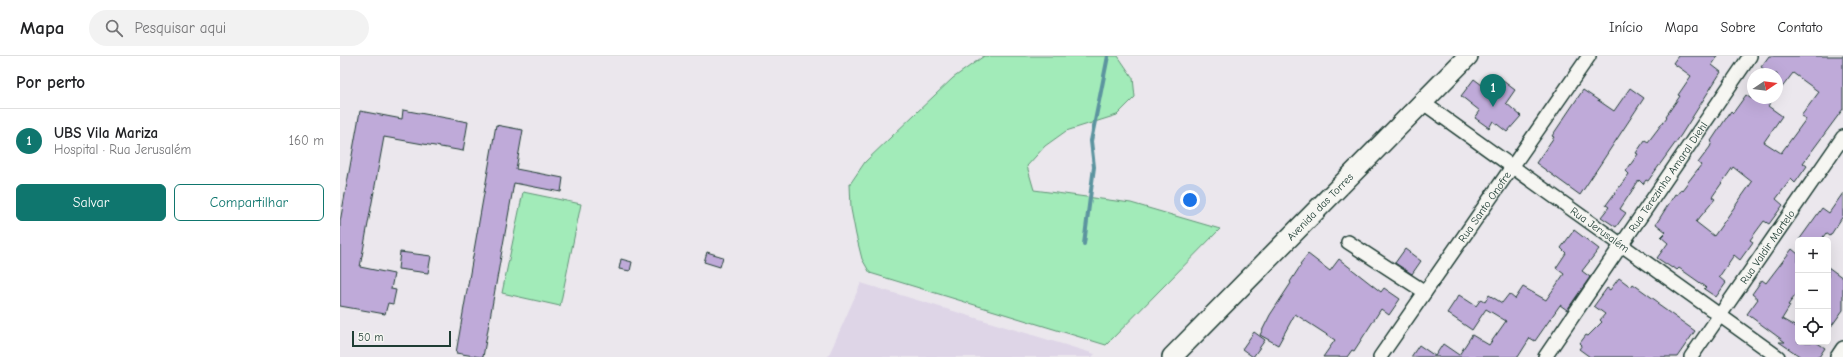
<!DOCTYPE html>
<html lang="pt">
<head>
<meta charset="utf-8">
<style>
  body { margin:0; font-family:"Comic Neue",sans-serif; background:#f2f2f2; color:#202124 }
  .controls { position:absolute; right:12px; bottom:12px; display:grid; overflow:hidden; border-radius:6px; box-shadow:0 4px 16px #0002 }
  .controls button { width:36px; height:36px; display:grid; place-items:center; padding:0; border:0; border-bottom:1px solid #e0e0e0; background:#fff; color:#202124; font:20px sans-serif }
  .compass { position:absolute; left:1407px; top:12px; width:36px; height:36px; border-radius:50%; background:#fff; box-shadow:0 4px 16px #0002; rotate:77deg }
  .scale { position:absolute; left:12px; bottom:10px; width:99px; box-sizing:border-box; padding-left:4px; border:2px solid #1f3d34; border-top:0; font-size:11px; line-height:14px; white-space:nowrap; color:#1f3d34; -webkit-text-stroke:3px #f6f6f2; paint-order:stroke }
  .you { position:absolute; left:850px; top:144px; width:14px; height:14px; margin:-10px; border:3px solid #fff; border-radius:50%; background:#1a73e8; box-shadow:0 0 0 6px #1a73e833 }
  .badge { display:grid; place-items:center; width:26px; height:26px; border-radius:50%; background:#0f766e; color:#fff; font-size:13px; font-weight:700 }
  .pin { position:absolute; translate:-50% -33px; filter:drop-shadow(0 1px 2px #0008) }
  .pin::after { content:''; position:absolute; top:21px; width:14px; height:12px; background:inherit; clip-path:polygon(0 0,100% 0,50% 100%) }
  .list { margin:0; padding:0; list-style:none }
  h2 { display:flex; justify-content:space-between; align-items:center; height:52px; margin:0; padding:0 16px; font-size:17px }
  h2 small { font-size:13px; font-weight:400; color:#757577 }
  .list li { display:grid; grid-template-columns:26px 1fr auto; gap:12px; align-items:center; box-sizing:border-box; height:64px; padding:0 16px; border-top:1px solid #e0e0e0 }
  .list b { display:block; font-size:15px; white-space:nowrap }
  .list p { margin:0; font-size:13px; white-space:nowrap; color:#757577 }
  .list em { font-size:13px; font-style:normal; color:#757577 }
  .actions { display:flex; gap:8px; padding:12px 16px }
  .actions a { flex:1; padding:9px 0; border:1px solid #0f766e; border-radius:6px; text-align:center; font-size:14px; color:#0f766e }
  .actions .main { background:#0f766e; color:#fff }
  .icon { flex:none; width:22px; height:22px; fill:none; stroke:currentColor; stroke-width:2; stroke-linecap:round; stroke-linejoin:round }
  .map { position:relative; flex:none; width:1503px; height:301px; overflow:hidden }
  header { display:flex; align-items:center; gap:24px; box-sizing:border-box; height:56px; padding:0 20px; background:#fff; border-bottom:1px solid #e0e0e0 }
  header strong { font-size:19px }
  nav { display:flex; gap:22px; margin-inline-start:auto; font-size:14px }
  .search { width:280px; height:36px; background:#f2f2f2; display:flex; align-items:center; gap:10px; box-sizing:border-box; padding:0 14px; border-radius:22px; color:#757577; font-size:15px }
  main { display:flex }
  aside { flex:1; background:#fff }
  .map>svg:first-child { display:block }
  .built { fill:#ded5e7 }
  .green { fill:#a2ebb9; stroke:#609476 }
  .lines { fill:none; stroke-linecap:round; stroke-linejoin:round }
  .stream { stroke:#5c949f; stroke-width:4 }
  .building { fill:#bfaad9; stroke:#1f3d34; fill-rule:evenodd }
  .street-casing { stroke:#1f3d34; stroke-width:16 }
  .secondary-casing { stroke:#1f3d34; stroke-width:22 }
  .street { stroke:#f6f6f2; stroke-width:13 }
  .secondary { stroke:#f6f6f2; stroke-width:19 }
  .labels { text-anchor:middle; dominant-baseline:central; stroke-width:3; stroke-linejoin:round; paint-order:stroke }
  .street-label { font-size:11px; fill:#1f3d34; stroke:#f6f6f2 }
</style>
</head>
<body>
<header>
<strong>Mapa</strong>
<div class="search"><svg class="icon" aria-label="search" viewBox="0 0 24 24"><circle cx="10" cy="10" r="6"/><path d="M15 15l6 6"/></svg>Pesquisar aqui</div>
<nav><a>Início</a><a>Mapa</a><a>Sobre</a><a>Contato</a></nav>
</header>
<main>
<aside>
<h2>Por perto<small></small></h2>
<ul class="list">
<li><span class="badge">1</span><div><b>UBS Vila Mariza</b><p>Hospital · Rua Jerusalém</p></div><em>160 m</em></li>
</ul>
<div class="actions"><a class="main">Salvar</a><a>Compartilhar</a></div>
</aside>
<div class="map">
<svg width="1503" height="301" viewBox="0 0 1503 301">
  <rect width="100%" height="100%" fill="#ebe7ed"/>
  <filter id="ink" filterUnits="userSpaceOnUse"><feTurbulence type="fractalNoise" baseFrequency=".025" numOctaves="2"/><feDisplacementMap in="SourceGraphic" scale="8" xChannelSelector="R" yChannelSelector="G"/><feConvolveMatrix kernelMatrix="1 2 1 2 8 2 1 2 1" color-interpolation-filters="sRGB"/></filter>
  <g filter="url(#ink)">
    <polygon class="built" points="521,227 755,298 752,301 488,301"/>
    <g class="green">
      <polygon points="644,0 778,0 793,22 795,41 777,59 726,75 705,90 687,110 694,134 791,147 880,173 766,289 530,217 522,203 516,179 511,153 510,128 525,106 576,57 613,22"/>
      <polygon points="183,136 241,148 220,250 162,237"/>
    </g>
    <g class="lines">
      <polyline class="stream" points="744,188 754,111 751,85 768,0"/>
    </g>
    <g class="building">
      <polygon points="1338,0 1378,0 1372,9 1381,16 1341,79 1308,125 1306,124 1303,128 1299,124 1280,153 1286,157 1276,171 1261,161 1269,151 1266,149 1289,118 1286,115 1298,98 1296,97 1305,84 1308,86 1327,61 1326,60 1340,40 1338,39 1351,20 1333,7"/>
      <path d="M1429 0H1503V53L1463 107 1467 110 1455 127 1451 123 1436 143 1443 149 1429 168 1424 165 1410 184 1413 186 1400 204 1394 199 1379 221 1386 227 1376 241 1364 233 1366 231 1339 212 1337 214 1333 211 1332 212 1317 202 1328 187 1321 181 1326 176 1316 168 1335 138 1337 139 1341 133 1342 134 1361 109 1358 107 1370 91 1372 86 1371 85 1391 55 1393 57 1406 39 1410 42H1434L1428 50 1442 60 1424 86 1441 97 1466 63 1461 60 1479 36 1453 17 1437 38V18H1430L1421 11ZM1393 111 1412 126 1374 180 1356 166 1375 143 1372 141Z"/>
      <polygon points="1134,23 1154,38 1163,25 1175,34 1166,47 1181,60 1167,76 1153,65 1149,72 1135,62 1140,55 1121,40"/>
      <polygon points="1290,32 1304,42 1240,139 1196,107 1214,81 1212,80 1243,34 1274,55"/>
      <polygon points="63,54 128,66 123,95 44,81 20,211 54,218 51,233 56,234 53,248 48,247 45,258 0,250 0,166 20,55 62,63"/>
      <polygon points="156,69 183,74 176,113 223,122 221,136 174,127 143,301 140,301 116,297"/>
      <polygon points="1503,137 1503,160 1490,180 1486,177 1481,184 1459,184 1482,152 1489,157"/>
      <polygon points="1234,174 1259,193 1242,215 1250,221 1227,254 1220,249 1195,285 1190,282 1178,301 1071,301 1079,289 1095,300 1103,288 1119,299 1132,279 1149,289 1166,265 1146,253 1132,274 1107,257 1119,239 1136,250 1141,243 1145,246 1149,239 1162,247 1169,238 1175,243 1183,231 1206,244 1224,218 1216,212 1226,197 1221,192"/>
      <polygon points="1065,193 1081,205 1072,218 1055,207"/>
      <polygon points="1452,193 1458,198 1458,236 1448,249 1450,250 1442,263 1458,272 1458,286 1476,286 1485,292 1479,301 1461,301 1439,286 1445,286 1407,258 1418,243 1412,238 1422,224 1426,227"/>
      <polygon points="60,196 91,200 88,217 58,213"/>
      <polygon points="367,196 383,201 380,211 364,206"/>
      <polygon points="968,198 990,215 999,203 1041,236 1044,232 1060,243 1049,259 1041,253 1014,295 1012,294 1007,301 983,301 995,284 955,258 938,289 920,279 930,259 951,227 950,226 961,209 960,208"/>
      <polygon points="281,203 292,206 290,215 279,213"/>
      <polygon points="1488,211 1503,222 1503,254 1488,275"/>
      <polygon points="1279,222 1291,231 1293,228 1318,246 1317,248 1355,275 1337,301 1250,301 1239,293 1242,289 1240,287 1246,279 1248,280 1262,266 1260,264 1265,258 1254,250 1267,232 1270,234"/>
      <polygon points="914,276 925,284 913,301 902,293"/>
    </g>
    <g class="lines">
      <g class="street-casing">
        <g id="street">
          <path id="s1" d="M1082 46 1438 301"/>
          <polyline points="1008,186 1085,236"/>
          <path id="s2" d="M1040 301 1249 0"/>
          <path id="s3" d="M1205 301 1410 0"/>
          <path id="s4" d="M1351 301 1503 81"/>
          <polyline points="1497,301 1503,292"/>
        </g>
      </g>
      <g class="secondary-casing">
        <g id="secondary">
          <path id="s5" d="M832 301 1128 0"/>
        </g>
      </g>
      <use href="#street" class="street"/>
      <use href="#secondary" class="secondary"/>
    </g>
  </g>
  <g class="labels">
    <g class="street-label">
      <text stroke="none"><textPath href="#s3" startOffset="218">Rua Terezinha Amaral Diehl</textPath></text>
      <text stroke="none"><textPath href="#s2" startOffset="183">Rua Santo Onofre</textPath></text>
      <text stroke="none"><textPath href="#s5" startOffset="211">Avenida das Torres</textPath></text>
      <text stroke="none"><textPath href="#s1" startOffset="219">Rua Jerusalém</textPath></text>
      <text stroke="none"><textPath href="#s4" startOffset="134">Rua Valdir Martelo</textPath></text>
    </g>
  </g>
</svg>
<div class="controls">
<button>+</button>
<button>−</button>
<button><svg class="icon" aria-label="locate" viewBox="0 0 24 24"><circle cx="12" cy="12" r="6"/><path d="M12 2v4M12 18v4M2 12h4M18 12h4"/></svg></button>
</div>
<svg class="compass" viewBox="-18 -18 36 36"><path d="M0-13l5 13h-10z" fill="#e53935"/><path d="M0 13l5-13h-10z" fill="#757577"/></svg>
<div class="scale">50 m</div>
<div class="you"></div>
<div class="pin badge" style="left:1153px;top:51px">1</div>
</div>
</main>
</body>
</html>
